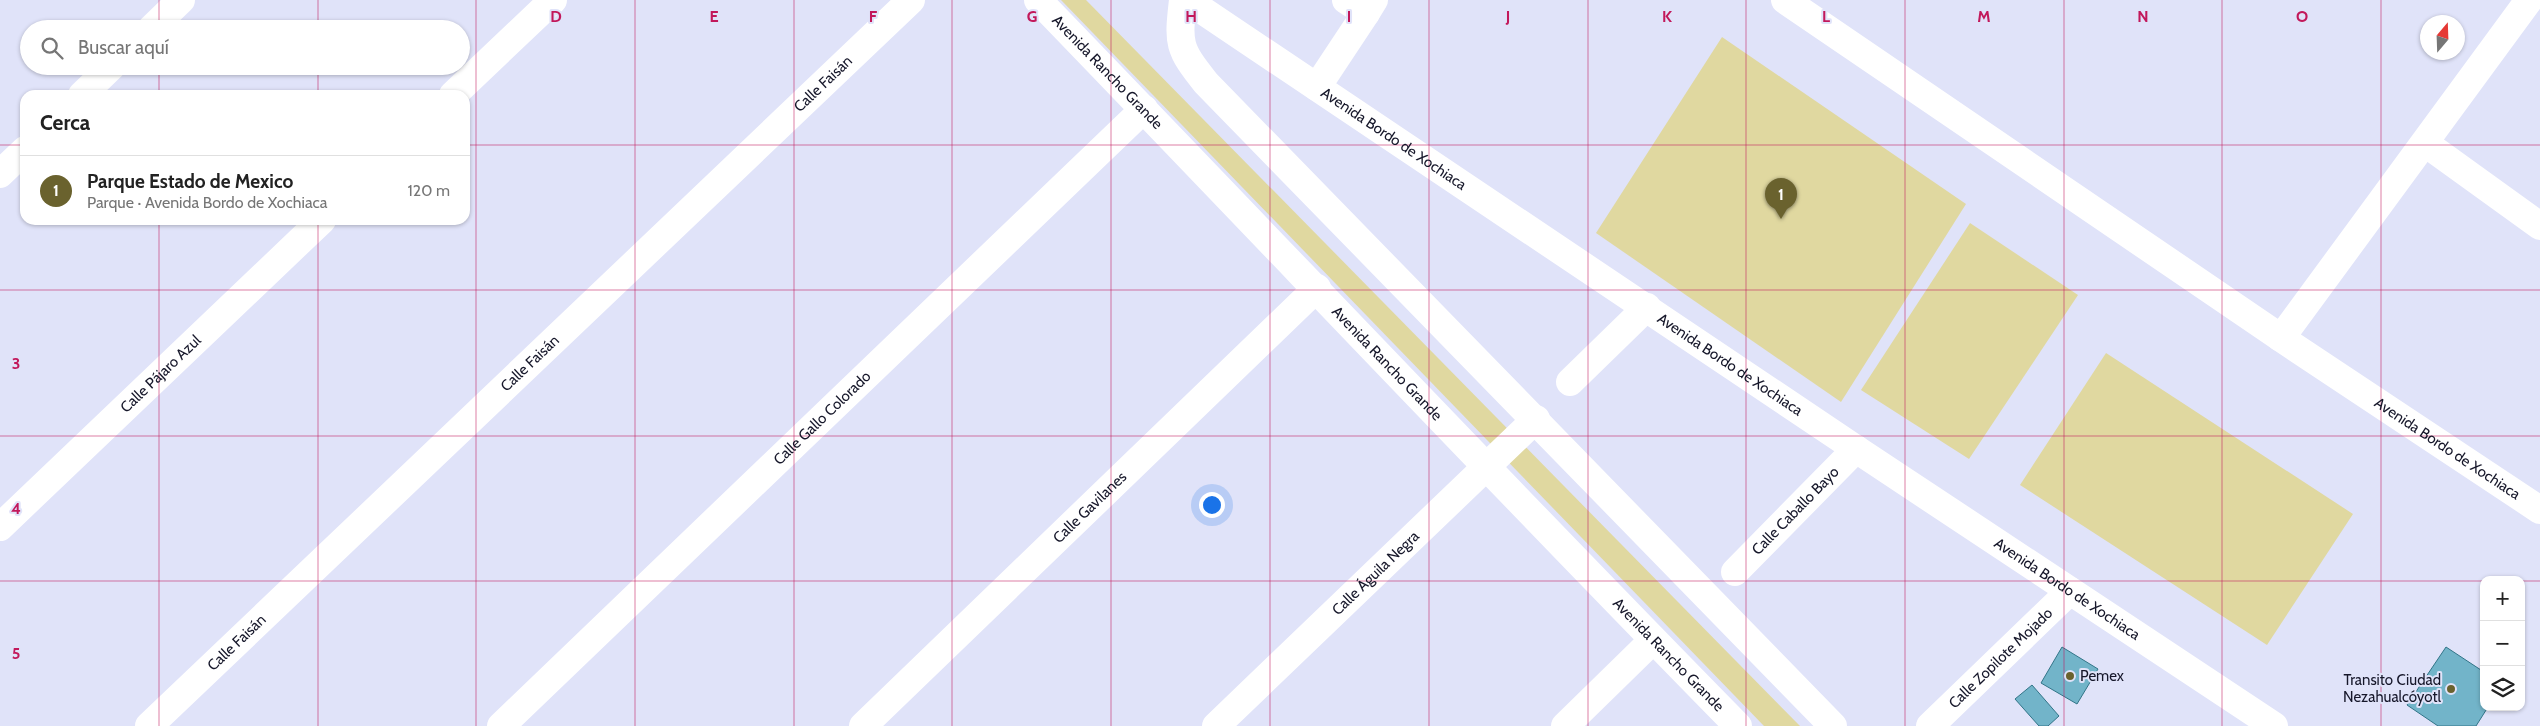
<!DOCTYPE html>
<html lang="es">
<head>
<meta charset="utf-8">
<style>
  body { margin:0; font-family:Cabin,sans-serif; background:#f6f6f6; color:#222 }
  .controls { position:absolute; right:15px; bottom:15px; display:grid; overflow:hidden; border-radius:10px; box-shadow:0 1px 4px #0004 }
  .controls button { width:45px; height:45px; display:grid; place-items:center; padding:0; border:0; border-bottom:1px solid #e0e0e0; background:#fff; color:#222; font:25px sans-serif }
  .compass { position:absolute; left:2420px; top:15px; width:45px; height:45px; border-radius:50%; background:#fff; box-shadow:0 1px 4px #0004; rotate:19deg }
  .you { position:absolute; left:1211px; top:504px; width:18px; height:18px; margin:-12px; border:4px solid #fff; border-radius:50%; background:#1a73e8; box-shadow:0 0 0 8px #1a73e833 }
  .badge { display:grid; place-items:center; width:32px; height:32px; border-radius:50%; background:#6a622e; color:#fff; font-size:16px; font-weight:700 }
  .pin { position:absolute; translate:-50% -41px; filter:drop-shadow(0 1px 2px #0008) }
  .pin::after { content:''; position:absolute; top:26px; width:18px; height:15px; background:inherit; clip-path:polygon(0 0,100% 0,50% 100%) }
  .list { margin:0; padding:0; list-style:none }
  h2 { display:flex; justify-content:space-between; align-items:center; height:65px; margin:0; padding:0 20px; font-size:21px }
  h2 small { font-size:16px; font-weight:400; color:#767676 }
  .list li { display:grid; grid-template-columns:32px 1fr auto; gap:15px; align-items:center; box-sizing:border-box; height:70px; padding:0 20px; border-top:1px solid #e0e0e0 }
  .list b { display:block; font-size:19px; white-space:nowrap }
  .list p { margin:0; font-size:16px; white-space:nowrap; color:#767676 }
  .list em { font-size:16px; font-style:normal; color:#767676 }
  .icon { flex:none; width:28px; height:28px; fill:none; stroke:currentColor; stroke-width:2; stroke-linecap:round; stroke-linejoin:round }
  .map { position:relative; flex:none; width:2540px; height:726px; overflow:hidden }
  .search { position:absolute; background:#fff; box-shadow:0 1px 4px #0004; left:20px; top:20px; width:450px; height:55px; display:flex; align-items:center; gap:12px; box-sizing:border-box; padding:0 18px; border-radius:28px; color:#767676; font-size:19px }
  .panel { position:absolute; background:#fff; box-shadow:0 1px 4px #0004; left:20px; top:90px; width:450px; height:135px; border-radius:15px }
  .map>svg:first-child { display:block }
  .green { fill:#e0d8a0 }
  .building { fill:#72b4c9; stroke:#327588 }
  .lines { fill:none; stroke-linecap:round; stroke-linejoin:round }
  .minor { stroke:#fff; stroke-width:28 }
  .major { stroke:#fff; stroke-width:28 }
  .grid { fill:none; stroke:#c2185b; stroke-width:1; stroke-opacity:0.55 }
  .poi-dot { fill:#6a622e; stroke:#e0e3f9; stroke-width:2 }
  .labels { text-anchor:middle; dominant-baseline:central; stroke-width:4; stroke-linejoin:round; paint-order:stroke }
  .street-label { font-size:15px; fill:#16172a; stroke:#e0e3f9 }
  .poi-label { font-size:15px; fill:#16172a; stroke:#e0e3f9; text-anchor:start }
  .grid-label { font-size:16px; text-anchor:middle; font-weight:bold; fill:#c2185b; stroke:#e0e3f9; stroke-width:4; stroke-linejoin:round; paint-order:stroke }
</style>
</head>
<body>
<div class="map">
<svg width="2540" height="726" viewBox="0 0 2540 726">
  <rect width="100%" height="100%" fill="#e0e3f9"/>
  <g class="green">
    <polygon points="1061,0 1086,0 1800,726 1764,726"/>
    <polygon points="1722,37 1966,204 1841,402 1596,233"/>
    <polygon points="1970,223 2078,295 1969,459 1861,390"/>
    <polygon points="2106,353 2353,514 2267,645 2020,485"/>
  </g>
  <g class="building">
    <polygon points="2062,647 2098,669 2077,704 2041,683"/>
    <polygon points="2446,647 2484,672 2484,707 2488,707 2476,726 2438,726 2407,705"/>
    <polygon points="2032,685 2059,716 2048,726 2039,726 2015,699"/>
  </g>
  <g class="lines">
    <g class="minor">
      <path id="s1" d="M1038 0C1272 242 1502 486 1738 726"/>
      <path d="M1183 0C1178 44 1178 48 1206 83L1833 726"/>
      <polyline points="1346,0 1366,13 1374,0"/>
      <polyline points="151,29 181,0"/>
      <polyline points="1317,87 1366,13"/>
      <polyline points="82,95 112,66"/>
      <polyline points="453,95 553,0"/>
      <polyline points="2425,143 2540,226"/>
      <polyline points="0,174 25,150"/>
      <polyline points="2281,338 2529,0"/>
      <polyline points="1570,382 1647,307"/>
      <path id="s2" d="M0 527 322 220"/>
      <path id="s3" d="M1735 572 1856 449"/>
      <path id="s4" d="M149 726 911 0"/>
      <path id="s5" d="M501 726 1144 109"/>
      <path id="s6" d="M863 726 1317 288"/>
      <path id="s7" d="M1216 726 1536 419"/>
      <polyline points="1565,726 1653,640"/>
      <path id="s8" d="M1930 726 2070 591"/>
    </g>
    <g class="major">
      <path id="s9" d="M1187 0 1856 449 2274 726"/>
      <path id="s10" d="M1785 0 2281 338 2540 510"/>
    </g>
  </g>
  <path class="grid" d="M159 0V29M318 0V29M476 0V726M635 0V726M794 0V726M952 0V726M1111 0V726M1270 0V726M1429 0V726M1588 0V726M1746 0V726M1905 0V726M2064 0V726M2222 0V726M2381 0V726M159 66V95M318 66V95M0 145H25M465 145H2540M159 220V726M318 220V726M0 290H2540M0 436H2540M0 581H2484M2521 581H2540"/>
  <g class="poi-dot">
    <circle cx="2070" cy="676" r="5"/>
    <circle cx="2451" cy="689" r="5"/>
  </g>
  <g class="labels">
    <g class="street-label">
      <text stroke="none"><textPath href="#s1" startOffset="100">Avenida Rancho Grande</textPath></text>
      <text stroke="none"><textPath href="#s4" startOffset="931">Calle Faisán</textPath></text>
      <text stroke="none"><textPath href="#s9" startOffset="249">Avenida Bordo de Xochiaca</textPath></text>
      <text stroke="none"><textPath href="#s4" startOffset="526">Calle Faisán</textPath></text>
      <text stroke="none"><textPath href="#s1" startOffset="504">Avenida Rancho Grande</textPath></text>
      <text stroke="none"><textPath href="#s9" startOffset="654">Avenida Bordo de Xochiaca</textPath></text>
      <text stroke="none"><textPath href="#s2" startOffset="222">Calle Pájaro Azul</textPath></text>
      <text stroke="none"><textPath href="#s5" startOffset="445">Calle Gallo Colorado</textPath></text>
      <text stroke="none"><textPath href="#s10" startOffset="800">Avenida Bordo de Xochiaca</textPath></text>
      <text stroke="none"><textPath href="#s6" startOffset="315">Calle Gavilanes</textPath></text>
      <text stroke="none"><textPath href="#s3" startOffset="86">Calle Caballo Bayo</textPath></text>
      <text stroke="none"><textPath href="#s7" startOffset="221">Calle Águila Negra</textPath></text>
      <text stroke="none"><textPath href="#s9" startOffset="1059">Avenida Bordo de Xochiaca</textPath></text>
      <text stroke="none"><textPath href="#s4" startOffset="121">Calle Faisán</textPath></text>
      <text stroke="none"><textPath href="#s1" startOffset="909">Avenida Rancho Grande</textPath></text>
      <text stroke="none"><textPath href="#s8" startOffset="98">Calle Zopilote Mojado</textPath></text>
    </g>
    <g class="poi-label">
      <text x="2080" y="676">Pemex</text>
      <text x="2441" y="680" text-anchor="end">Transito Ciudad<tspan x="2441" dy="17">Nezahualcóyotl</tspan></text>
    </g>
  </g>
  <g class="grid-label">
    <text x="556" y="22">D</text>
    <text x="714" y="22">E</text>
    <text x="873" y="22">F</text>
    <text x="1032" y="22">G</text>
    <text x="1191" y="22">H</text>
    <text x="1349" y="22">I</text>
    <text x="1508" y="22">J</text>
    <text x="1667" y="22">K</text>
    <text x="1826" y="22">L</text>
    <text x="1984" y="22">M</text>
    <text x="2143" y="22">N</text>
    <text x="2302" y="22">O</text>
    <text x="16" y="369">3</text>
    <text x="16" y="514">4</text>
    <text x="16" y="659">5</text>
  </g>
</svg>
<div class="controls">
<button>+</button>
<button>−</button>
<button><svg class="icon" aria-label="layers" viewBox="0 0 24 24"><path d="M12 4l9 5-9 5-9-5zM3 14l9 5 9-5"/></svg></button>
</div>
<svg class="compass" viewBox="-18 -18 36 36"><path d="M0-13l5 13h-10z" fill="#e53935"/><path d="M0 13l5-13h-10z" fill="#767676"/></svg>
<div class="you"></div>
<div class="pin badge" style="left:1781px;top:219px">1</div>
<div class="search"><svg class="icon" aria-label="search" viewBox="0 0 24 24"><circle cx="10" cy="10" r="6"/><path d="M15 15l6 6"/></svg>Buscar aquí</div>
<section class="panel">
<h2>Cerca<small></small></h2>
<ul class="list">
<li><span class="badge">1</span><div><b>Parque Estado de Mexico</b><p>Parque · Avenida Bordo de Xochiaca</p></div><em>120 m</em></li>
</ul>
</section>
</div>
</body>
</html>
